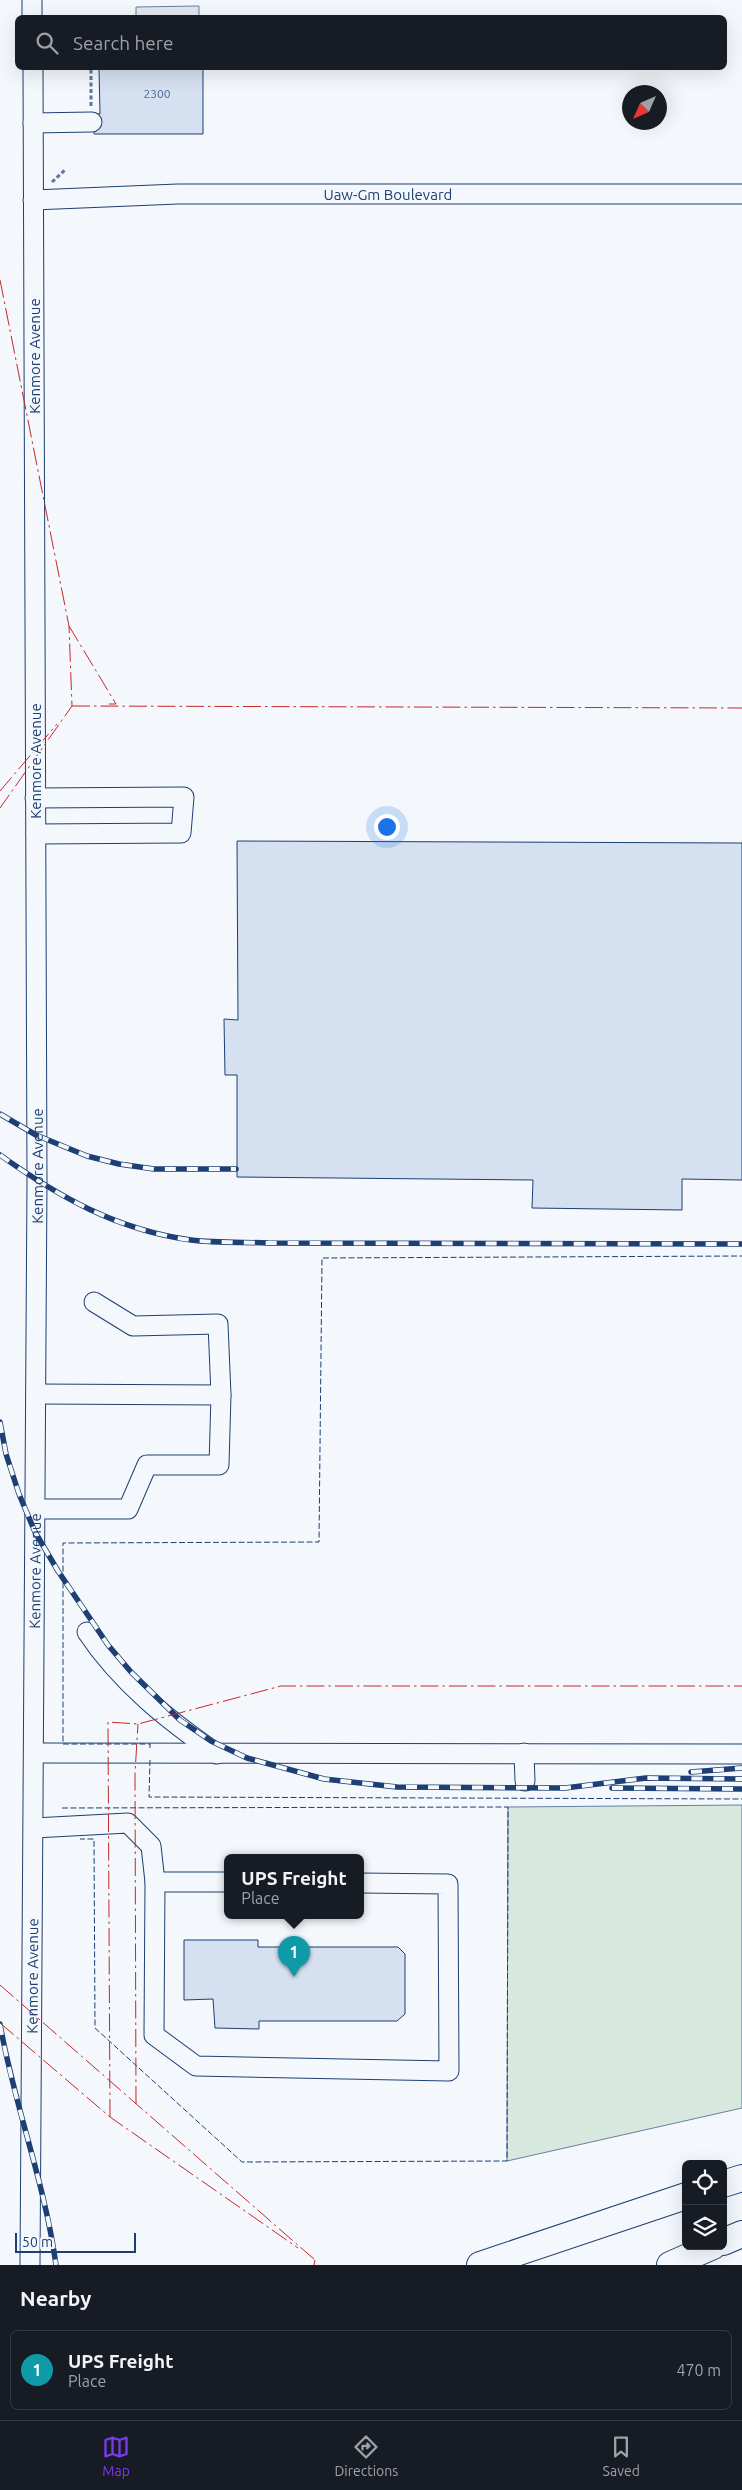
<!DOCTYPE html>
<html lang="en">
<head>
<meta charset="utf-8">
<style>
  body { margin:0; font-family:Ubuntu,sans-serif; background:#20242c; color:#f1f3f6 }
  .controls { position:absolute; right:15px; bottom:15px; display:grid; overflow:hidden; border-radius:8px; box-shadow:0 5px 20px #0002 }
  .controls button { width:45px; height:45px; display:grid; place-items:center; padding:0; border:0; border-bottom:1px solid #363941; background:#171b24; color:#f1f3f6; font:25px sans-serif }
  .compass { position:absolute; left:622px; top:85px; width:45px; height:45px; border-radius:50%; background:#171b24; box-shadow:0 5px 20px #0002; rotate:225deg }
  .scale { position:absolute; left:15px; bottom:12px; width:121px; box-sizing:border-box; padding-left:5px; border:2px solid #1d3f73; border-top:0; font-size:14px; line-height:18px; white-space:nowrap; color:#1d3f73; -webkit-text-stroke:4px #f4f7fb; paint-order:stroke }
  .you { position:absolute; left:386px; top:826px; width:18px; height:18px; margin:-12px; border:4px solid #fff; border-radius:50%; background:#1a73e8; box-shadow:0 0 0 8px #1a73e833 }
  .badge { display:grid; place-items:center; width:32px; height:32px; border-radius:50%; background:#7c3aed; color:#fff; font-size:16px; font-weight:700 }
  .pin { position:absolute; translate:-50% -41px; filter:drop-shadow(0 1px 2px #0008) }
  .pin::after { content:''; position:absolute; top:26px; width:18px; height:15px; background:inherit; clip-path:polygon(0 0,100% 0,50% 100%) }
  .popup { position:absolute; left:224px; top:1854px; width:140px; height:65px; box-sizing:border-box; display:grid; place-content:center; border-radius:8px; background:#171b24; filter:drop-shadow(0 1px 4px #0005); font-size:16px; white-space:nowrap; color:#9ea1a6 }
  .popup b { font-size:19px; color:#f1f3f6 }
  .popup::after { content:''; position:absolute; left:50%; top:100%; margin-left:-10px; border:10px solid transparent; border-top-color:#171b24 }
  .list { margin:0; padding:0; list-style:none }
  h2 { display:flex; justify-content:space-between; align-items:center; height:65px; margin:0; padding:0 20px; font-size:21px }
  h2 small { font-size:16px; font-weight:400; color:#9ea1a6 }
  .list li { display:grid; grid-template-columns:32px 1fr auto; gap:15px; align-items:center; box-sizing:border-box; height:80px; margin:0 10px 10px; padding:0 10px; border:1px solid #363941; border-radius:8px }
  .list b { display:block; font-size:19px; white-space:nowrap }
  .list p { margin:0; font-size:16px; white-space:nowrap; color:#9ea1a6 }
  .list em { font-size:16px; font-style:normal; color:#9ea1a6 }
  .icon { flex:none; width:28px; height:28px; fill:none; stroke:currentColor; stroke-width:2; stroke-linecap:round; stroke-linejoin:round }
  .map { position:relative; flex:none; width:742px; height:2265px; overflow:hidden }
  .search { position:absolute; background:#171b24; box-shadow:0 5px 20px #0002; left:15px; right:15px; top:15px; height:55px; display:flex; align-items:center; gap:12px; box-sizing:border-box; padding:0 18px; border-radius:8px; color:#9ea1a6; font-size:19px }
  .sheet { height:155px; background:#171b24 }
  nav { display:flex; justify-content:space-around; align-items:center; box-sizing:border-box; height:70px; border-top:1px solid #363941; background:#171b24; font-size:14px; color:#9ea1a6 }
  nav a { display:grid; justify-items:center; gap:2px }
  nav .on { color:#7c3aed }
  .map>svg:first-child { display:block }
  .green { fill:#d7e8df; stroke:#687fa3 }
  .parking { fill:#e3e8f0; stroke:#687fa3 }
  .building { fill:#d5e0f0; stroke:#1d3f73 }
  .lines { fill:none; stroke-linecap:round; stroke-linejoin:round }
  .minor-casing { stroke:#1d3f73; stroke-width:21 }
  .highway-casing { stroke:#1d3f73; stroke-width:28 }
  .path { stroke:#5e769c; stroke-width:3; stroke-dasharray:4 2.5; stroke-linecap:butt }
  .minor { stroke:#f4f7fb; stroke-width:19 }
  .highway { stroke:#f4f7fb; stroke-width:26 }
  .rail-casing { stroke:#1d3f73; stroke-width:5.5 }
  .rail { stroke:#f4f7fb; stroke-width:4; stroke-dasharray:11; stroke-linecap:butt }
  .fence { stroke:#1d3f73; stroke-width:1; stroke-dasharray:6 2.5; stroke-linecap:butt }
  .power { stroke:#c62828; stroke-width:1; stroke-dasharray:18 4 2.5 4; stroke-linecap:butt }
  .labels { text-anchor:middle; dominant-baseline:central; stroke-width:4; stroke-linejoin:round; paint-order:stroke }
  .number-label { font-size:12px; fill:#4b6792 }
  .street-label { font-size:15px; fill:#1d3f73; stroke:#f4f7fb }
</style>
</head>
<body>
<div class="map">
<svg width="742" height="2265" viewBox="0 0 742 2265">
  <rect width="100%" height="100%" fill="#f4f7fb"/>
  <polygon class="green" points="742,1805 742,2108 507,2161 508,1807"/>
  <polygon class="parking" points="199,6 199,17 136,17 136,7"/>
  <g class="building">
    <polygon points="99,68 203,68 203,134 94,134 94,114 100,114"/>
    <polygon points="237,841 742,843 742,1180 682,1179 682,1210 532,1208 533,1180 237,1177 237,1075 225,1075 224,1019 238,1020"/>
    <polygon points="184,1940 258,1940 258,1947 398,1947 405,1954 405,2014 397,2021 259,2021 259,2029 215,2028 213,1999 184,2000"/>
  </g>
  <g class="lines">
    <g class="minor-casing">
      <g id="minor">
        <polyline points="32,0 32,18"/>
        <polyline points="33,123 92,122"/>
        <path id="s1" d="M33 200 178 194H742"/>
        <polyline points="35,798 184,797 181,833 36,834"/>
        <polyline points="94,1302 133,1326 218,1324 221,1395"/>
        <polyline points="35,1509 128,1509 147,1465 219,1465 221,1395 36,1394"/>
        <path d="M87 1632C121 1683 168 1720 217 1754"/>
        <polyline points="34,1753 742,1754"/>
        <polyline points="524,1753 525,1781"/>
        <polyline points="34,1828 128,1823 151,1846 155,1882 154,2035 196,2066 449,2071 448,1884 360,1883"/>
        <polyline points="155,1882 228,1882"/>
        <path id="s2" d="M30 2265 37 1181 33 68"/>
      </g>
    </g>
    <g class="highway-casing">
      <g id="highway">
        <polyline points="723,2184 742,2178"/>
        <polyline points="723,2242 742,2234"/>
        <polyline points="480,2265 686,2196"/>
        <polyline points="670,2265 713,2246"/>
      </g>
    </g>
    <g class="path">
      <polyline points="91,106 91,68"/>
      <polyline points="52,182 66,169"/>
    </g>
    <use href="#minor" class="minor"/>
    <use href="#highway" class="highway"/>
    <g class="rail-casing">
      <g id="rail">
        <polyline points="0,1114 36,1135 87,1156 119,1164 154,1169 236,1169"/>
        <path d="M0 1155C59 1197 117 1230 191 1240 216 1243 243 1242 268 1243L742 1244"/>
        <polyline points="0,1422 6,1454 19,1494 35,1532 58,1571 108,1645 131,1672 180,1720 211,1741 247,1758 324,1779 397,1787 565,1788 646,1778 742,1779"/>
        <polyline points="691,1772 742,1768"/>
        <polyline points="612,1788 742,1789"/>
        <path d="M0 2024C14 2105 45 2183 56 2265"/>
      </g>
    </g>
    <use href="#rail" class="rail"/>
    <g class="fence">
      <polyline points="150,1748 150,1744 63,1744 63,1543 319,1542 322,1258 742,1256"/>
      <polyline points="150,1760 149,1797 742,1799"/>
      <polyline points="62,1808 508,1807 507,2161 242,2162 95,2028 94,1839 80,1839"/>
    </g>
    <g class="power">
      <polyline points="0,280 69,626 72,706 0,808"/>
      <polyline points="69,626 116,704 109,704"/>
      <polyline points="72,706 742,708"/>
      <polyline points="0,791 57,724"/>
      <polyline points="0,1985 315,2260"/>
      <polyline points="0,2023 110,2117 298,2248"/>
      <polyline points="136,2104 135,1773 138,1724"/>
      <polyline points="110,2117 108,1722 138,1724 281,1686 742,1686"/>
      <polyline points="314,2265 315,2260"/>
    </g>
  </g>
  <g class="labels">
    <g class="number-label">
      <text x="157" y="93">2300</text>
    </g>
    <g class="street-label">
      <text stroke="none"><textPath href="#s1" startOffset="355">Uaw-Gm Boulevard</textPath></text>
      <text transform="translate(34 356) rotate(-90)">Kenmore Avenue</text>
      <text transform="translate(35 761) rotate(-90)">Kenmore Avenue</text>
      <text stroke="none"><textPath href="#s2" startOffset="1099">Kenmore Avenue</textPath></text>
      <text stroke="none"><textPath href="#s2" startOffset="694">Kenmore Avenue</textPath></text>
      <text stroke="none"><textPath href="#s2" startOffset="289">Kenmore Avenue</textPath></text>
    </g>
  </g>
</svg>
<div class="controls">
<button><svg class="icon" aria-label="locate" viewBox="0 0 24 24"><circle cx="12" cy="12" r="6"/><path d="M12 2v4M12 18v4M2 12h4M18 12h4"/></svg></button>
<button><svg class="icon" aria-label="layers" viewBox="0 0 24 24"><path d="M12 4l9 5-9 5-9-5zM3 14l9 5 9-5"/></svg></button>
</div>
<svg class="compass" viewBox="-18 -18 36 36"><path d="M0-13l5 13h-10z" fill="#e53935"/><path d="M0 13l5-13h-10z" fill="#9ea1a6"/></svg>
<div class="scale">50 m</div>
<div class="you"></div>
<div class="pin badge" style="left:294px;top:1977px;background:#0f9aa8">1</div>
<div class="popup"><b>UPS Freight</b>Place</div>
<div class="search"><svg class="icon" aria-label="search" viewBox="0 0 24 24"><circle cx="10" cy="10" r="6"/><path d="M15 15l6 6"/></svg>Search here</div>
</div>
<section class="sheet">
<h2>Nearby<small></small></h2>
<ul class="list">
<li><span class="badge" style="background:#0f9aa8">1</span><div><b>UPS Freight</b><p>Place</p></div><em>470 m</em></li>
</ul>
</section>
<nav>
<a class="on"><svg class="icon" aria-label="map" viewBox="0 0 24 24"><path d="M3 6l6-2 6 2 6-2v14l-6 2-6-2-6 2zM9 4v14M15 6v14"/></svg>Map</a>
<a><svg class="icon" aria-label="directions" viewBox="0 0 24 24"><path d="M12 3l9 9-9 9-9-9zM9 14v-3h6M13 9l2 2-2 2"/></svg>Directions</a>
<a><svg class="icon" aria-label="saved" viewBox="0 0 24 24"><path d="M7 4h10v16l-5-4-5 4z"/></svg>Saved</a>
</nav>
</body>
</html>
